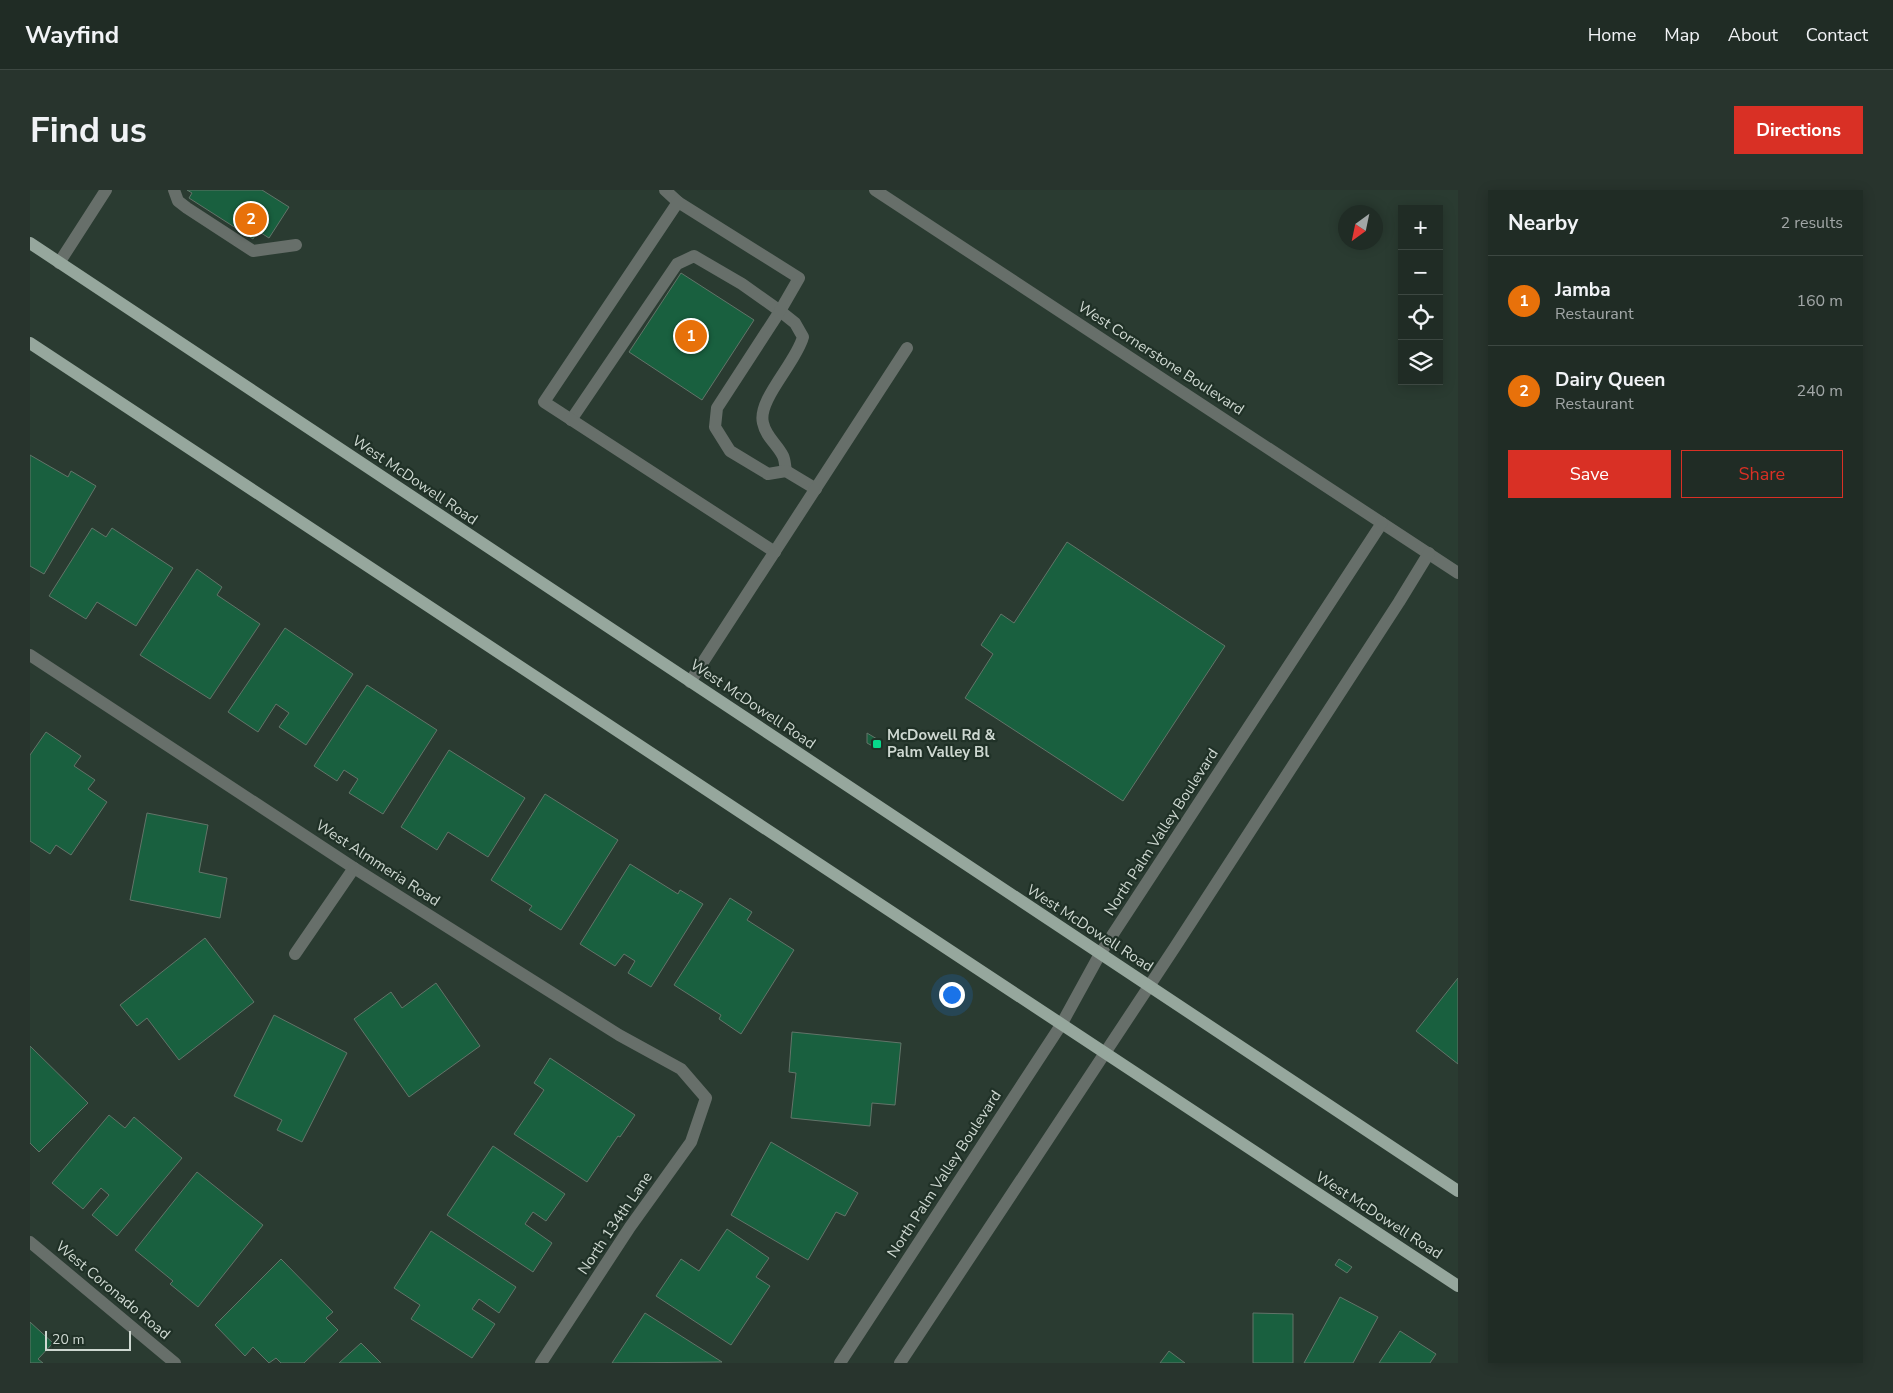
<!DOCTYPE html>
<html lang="en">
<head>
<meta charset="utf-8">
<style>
  body { margin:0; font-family:"Nunito Sans",sans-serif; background:#28342d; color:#f1f3f6 }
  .controls { position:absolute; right:15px; top:15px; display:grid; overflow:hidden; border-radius:0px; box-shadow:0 2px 12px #0003 }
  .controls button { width:45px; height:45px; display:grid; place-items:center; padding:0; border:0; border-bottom:1px solid #3d4842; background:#202c25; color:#f1f3f6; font:25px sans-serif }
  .compass { position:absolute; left:1308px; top:15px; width:45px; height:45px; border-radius:50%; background:#202c25; box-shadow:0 2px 12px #0003; rotate:213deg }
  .scale { position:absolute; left:15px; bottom:12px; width:86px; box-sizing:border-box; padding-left:5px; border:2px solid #ced8d1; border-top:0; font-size:14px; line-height:18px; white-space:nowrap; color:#ced8d1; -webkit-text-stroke:4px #203127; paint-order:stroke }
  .you { position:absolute; left:921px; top:804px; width:18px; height:18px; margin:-12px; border:4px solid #fff; border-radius:50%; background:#1a73e8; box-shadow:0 0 0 8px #1a73e833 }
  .badge { display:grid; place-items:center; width:32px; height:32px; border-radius:50%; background:#d93025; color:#fff; font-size:16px; font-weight:700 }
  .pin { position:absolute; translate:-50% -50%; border:2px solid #fff; box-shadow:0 1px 5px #0006 }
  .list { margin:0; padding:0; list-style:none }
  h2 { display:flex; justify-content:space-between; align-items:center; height:65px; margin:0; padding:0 20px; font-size:21px }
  h2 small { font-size:16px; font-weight:400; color:#a2a7a7 }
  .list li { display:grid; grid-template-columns:32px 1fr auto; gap:15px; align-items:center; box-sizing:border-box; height:90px; padding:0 20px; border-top:1px solid #3d4842 }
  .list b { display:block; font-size:19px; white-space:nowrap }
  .list p { margin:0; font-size:16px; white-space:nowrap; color:#a2a7a7 }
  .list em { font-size:16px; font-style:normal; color:#a2a7a7 }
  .actions { display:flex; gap:10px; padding:15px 20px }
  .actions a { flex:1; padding:11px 0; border:1px solid #d93025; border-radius:0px; text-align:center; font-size:18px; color:#d93025 }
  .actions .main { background:#d93025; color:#fff }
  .icon { flex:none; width:28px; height:28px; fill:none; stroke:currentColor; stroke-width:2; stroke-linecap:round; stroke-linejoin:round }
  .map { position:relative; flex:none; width:1428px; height:1173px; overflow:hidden; border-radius:0px }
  header { display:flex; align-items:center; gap:30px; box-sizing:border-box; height:70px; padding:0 25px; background:#202c25; border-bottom:1px solid #3d4842 }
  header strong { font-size:24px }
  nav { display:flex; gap:28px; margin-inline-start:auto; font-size:18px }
  .intro { display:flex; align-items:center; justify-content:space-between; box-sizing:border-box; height:120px; padding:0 30px }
  h1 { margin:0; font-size:35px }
  .button { padding:12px 22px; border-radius:0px; background:#d93025; color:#fff; font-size:18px; font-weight:700 }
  main { display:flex; gap:30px; padding:0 30px }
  aside { flex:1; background:#202c25; border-radius:0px; box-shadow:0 2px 12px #0003 }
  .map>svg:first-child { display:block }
  .building { fill:#19603f; stroke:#627469 }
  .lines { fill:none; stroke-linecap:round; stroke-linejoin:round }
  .minor { stroke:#676f6a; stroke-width:12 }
  .major { stroke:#96a79d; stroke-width:12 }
  .poi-dot { fill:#07d98b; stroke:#203127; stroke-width:2 }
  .labels { text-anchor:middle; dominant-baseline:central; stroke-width:4.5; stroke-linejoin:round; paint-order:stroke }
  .street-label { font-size:15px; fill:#ced8d1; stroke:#203127 }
  .poi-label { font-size:15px; font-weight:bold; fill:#ced8d1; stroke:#203127; text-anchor:start }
</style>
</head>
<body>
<header>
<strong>Wayfind</strong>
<nav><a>Home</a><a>Map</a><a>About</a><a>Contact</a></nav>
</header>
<div class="intro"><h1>Find us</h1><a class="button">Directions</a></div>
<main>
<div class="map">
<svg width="1428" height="1173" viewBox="0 0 1428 1173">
  <rect width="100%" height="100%" fill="#2a3b31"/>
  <g class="building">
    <polygon points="157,0 232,0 259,17 239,48 228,41 223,49 159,8 162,3"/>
    <polygon points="651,83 724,130 672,210 599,162"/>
    <polygon points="0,265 38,287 41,281 66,296 14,384 0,376"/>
    <polygon points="62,338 76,347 82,338 143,378 106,436 67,412 56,429 19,406"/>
    <polygon points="1037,352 1195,456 1093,611 935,508 963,464 951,455 971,424 984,433"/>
    <polygon points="167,379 192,397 187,405 230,434 180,509 110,465"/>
    <polygon points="255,438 323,484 276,555 249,537 259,523 246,514 228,542 198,522"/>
    <polygon points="337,495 407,540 353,624 319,603 328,589 314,580 307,591 284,576"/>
    <polygon points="16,542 51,566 44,576 65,590 58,599 77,612 41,665 26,655 20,664 0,651 0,565"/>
    <polygon points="837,543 852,552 848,559 837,553"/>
    <polygon points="419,560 495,608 458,667 418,642 407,660 371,637"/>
    <polygon points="515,604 588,650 531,740 499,720 502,716 461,690"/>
    <polygon points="117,623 178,635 169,682 197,688 190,728 100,710"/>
    <polygon points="600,674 648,704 650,700 673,714 621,797 598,783 605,771 594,764 585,776 550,754"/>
    <polygon points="700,708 722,722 717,730 764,760 711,844 689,829 691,825 644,795"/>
    <polygon points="175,748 224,812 149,870 117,828 107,836 90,815"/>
    <polygon points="1428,788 1428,874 1386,841"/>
    <polygon points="406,793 450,856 379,907 324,829 361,802 372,818"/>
    <polygon points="244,825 317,863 272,952 247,940 252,930 204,906"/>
    <polygon points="762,842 871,853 865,915 842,913 840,936 761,928 766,883 759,882"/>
    <polygon points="0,856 58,913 9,962 0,953"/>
    <polygon points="520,868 605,925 590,947 588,946 557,992 484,944 514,900 504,893"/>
    <polygon points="79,925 95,938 104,927 152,968 87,1046 62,1025 79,1005 71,998 53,1019 22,993"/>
    <polygon points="741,952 828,1003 815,1026 806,1022 778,1070 701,1025"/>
    <polygon points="463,956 535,1004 516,1031 503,1022 495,1034 522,1053 503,1082 417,1025"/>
    <polygon points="167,982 233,1035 168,1117 140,1094 143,1091 105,1060"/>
    <polygon points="697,1039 739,1068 726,1087 740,1096 701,1155 626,1106 651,1069 669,1081"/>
    <polygon points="401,1041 486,1097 469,1123 449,1109 442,1119 465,1134 442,1168 381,1129 390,1115 364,1098"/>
    <polygon points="251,1069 303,1122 296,1128 308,1140 274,1173 251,1173 246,1168 239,1173 223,1157 215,1166 185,1135"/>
    <polygon points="1309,1069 1322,1077 1317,1083 1305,1075"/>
    <polygon points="1310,1107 1348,1127 1323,1173 1274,1173"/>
    <polygon points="615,1123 692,1172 582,1173"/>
    <polygon points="1223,1123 1263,1124 1263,1173 1223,1173"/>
    <polygon points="0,1132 23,1153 8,1169 13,1173 0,1173"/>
    <polygon points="1370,1141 1406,1164 1400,1173 1349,1173"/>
    <polygon points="331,1153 351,1173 309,1173"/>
    <polygon points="1139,1161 1155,1173 1130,1173"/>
  </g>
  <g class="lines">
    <g class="minor">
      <polyline points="144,0 148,11 157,18 223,61 266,55"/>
      <polyline points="635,0 648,12"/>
      <polyline points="845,0 1428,383"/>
      <polyline points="29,73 76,0"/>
      <path d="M541 230 647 74 664 66 712 94 750 121 765 133 773 147C766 173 727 210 733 233 736 247 747 254 753 266 755 270 755 276 756 281"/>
      <polyline points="745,362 514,212 648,12 769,88 750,121 687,218 685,237 700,261 738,284 756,281 786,299"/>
      <polyline points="0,465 324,678 589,845 651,879 676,908 661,952 600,1037 511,1173"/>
      <polyline points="660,492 877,158"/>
      <polyline points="265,764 324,678"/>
      <polyline points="0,1052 145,1173"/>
      <polyline points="810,1173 1031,835 1070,764 1352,333"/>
      <polyline points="870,1173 1145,757 1369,412 1399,363"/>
    </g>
    <g class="major">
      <polyline points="0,53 1428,1001"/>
      <polyline points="0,153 1428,1096"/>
    </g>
  </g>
  <rect class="poi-dot" x="842" y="549" width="10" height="10" rx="2.5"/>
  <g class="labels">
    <g class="street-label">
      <text transform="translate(1131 168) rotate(33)">West Cornerstone Boulevard</text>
      <text transform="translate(385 290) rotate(34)">West McDowell Road</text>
      <text transform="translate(723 514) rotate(34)">West McDowell Road</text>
      <text transform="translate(1131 642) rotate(-57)">North Palm Valley Boulevard</text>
      <text transform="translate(348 673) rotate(33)">West Almmeria Road</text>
      <text transform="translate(1060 738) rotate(33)">West McDowell Road</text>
      <text transform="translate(914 984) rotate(-57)">North Palm Valley Boulevard</text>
      <text transform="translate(1349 1025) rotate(33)">West McDowell Road</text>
      <text transform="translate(585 1033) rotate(-56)">North 134th Lane</text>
      <text transform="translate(83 1100) rotate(40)">West Coronado Road</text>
    </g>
    <g class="poi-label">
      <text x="857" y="545">McDowell Rd &amp;<tspan x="857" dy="17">Palm Valley Bl</tspan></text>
    </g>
  </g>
</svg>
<div class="controls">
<button>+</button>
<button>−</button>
<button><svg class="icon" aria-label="locate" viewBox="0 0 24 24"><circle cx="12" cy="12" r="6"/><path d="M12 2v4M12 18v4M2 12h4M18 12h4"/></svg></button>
<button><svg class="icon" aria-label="layers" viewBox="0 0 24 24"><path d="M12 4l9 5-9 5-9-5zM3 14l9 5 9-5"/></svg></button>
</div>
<svg class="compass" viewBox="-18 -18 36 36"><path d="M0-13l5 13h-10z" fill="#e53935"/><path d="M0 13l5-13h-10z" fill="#a2a7a7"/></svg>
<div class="scale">20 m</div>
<div class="you"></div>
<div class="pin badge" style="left:661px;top:146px;background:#e8710a">1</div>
<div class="pin badge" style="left:221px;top:29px;background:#e8710a">2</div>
</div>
<aside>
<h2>Nearby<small>2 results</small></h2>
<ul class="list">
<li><span class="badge" style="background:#e8710a">1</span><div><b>Jamba</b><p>Restaurant</p></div><em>160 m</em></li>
<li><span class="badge" style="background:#e8710a">2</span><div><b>Dairy Queen</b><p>Restaurant</p></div><em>240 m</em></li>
</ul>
<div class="actions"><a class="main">Save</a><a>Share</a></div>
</aside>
</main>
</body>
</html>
